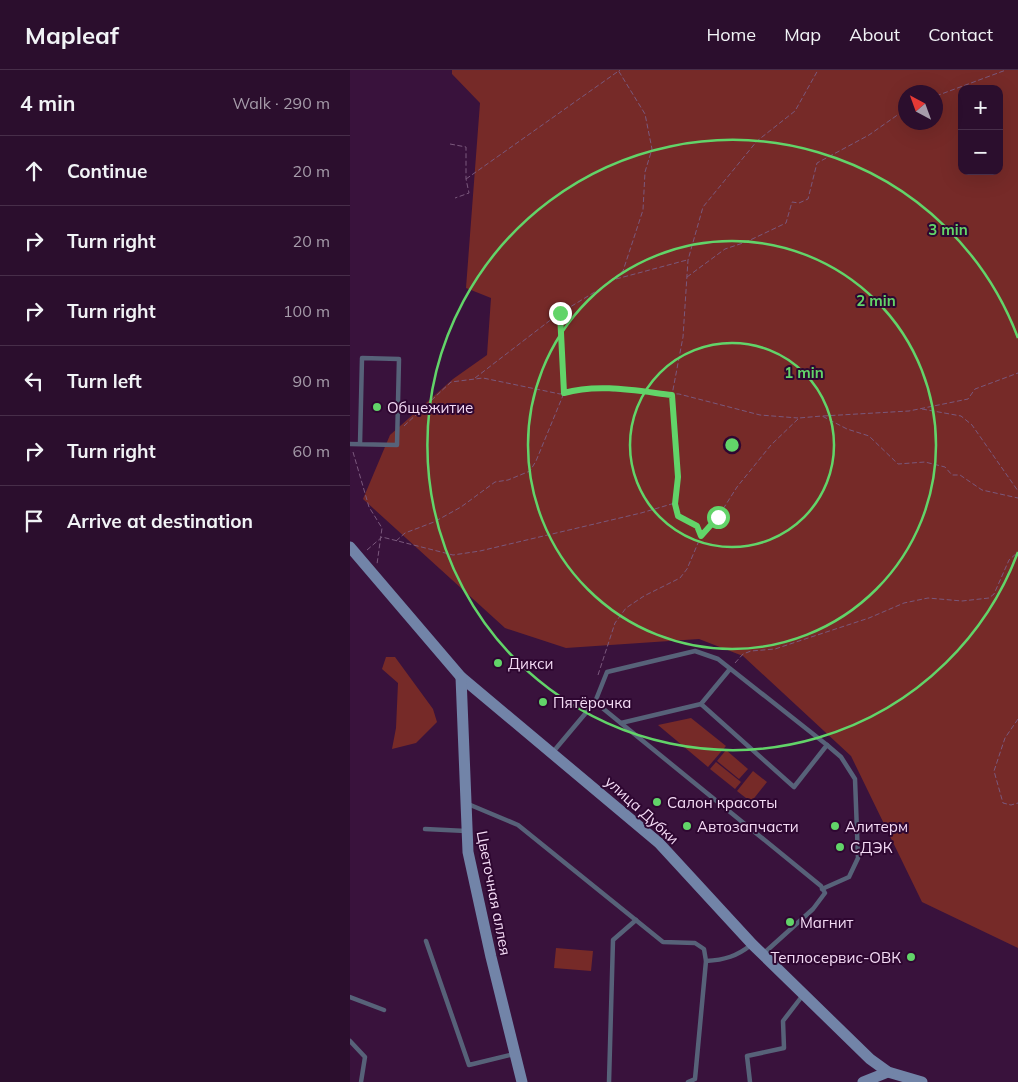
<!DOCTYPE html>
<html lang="en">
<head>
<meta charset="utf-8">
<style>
  body { margin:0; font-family:Mulish,sans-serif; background:#331735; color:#f1f3f6 }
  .controls { position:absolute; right:15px; top:15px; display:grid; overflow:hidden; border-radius:10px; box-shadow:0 5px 20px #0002 }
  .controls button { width:45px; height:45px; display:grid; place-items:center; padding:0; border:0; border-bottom:1px solid #472e49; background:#2b0e2d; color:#f1f3f6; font:25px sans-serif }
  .compass { position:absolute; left:548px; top:15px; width:45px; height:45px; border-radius:50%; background:#2b0e2d; box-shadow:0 5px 20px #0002; rotate:319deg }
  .stop { position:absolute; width:15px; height:15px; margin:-11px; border:4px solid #62d469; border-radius:50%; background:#fff }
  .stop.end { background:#62d469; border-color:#fff; box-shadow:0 1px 5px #0008 }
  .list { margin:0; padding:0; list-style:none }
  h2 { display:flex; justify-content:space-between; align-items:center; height:65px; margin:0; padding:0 20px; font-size:21px }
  h2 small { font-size:16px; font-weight:400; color:#a69caa }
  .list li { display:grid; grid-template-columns:32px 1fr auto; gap:15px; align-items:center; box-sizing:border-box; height:70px; padding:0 20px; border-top:1px solid #472e49 }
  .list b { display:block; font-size:19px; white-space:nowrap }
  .list em { font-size:16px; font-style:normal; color:#a69caa }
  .icon { flex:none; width:28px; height:28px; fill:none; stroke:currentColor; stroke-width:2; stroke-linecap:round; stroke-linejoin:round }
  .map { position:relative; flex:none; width:668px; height:1012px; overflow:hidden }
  header { display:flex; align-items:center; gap:30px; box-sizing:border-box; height:70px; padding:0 25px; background:#2b0e2d; border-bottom:1px solid #472e49 }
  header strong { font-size:24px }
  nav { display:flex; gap:28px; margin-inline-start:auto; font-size:18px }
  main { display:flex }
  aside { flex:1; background:#2b0e2d }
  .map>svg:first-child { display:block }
  .green { fill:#762a28; fill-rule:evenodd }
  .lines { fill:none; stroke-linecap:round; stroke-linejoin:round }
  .path { stroke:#7a587c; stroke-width:1; stroke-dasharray:5 2.5; stroke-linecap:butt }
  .lane { stroke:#576279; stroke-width:4.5 }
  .secondary { stroke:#7284a8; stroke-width:11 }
  .route { stroke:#62d469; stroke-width:6 }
  .ring { fill:none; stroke:#62d469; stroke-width:2.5 }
  .poi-dot { fill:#62d469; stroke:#2e0731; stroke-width:2 }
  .labels { text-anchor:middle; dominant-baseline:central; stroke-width:4; stroke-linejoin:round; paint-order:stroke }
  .poi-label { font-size:15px; fill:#f4dbf5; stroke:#2e0731; text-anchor:start }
  .street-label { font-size:15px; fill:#f4dbf5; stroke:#2e0731 }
  .centre { fill:#62d469; stroke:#2e0731; stroke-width:2.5 }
  .ring-label { font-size:15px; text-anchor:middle; font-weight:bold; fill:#62d469; stroke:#2e0731; stroke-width:4; stroke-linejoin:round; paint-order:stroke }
</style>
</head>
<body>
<header>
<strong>Mapleaf</strong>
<nav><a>Home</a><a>Map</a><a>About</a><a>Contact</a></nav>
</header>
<main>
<aside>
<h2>4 min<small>Walk · 290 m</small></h2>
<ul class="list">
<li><svg class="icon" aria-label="ahead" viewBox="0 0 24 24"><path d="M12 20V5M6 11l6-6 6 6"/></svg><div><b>Continue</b></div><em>20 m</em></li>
<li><svg class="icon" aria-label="right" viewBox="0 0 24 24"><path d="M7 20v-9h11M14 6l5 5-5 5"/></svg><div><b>Turn right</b></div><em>20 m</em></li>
<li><svg class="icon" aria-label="right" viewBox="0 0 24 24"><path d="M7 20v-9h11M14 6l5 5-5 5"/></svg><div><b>Turn right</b></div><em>100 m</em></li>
<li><svg class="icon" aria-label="left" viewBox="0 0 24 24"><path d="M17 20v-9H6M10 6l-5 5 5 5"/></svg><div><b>Turn left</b></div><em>90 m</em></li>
<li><svg class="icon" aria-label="right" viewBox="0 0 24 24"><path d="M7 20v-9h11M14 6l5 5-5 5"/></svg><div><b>Turn right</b></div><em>60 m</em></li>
<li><svg class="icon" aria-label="arrive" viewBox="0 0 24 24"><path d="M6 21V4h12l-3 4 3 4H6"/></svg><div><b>Arrive at destination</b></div></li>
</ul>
</aside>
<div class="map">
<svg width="668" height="1012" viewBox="0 0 668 1012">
  <rect width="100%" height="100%" fill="#39123c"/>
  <g class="green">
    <path d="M102 0H668V878L572 832 501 686 393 586 349 569 216 578 155 558 13 429 40 365 103 309 137 285 141 228 116 218 130 33 102 4ZM612 19H649V101H612ZM556 22H586V52H556Z"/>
    <polygon points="36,587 45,587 83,639 87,652 66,673 42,679 46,658 48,613 32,599"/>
    <polygon points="341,648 376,676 358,697 308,655"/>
    <polygon points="376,680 398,699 389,709 367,691"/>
    <polygon points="366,692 391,712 385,719 360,699"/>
    <polygon points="403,701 417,712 401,732 387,721"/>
    <polygon points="206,878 243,881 241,901 204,898"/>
  </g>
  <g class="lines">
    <g class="path">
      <polyline points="586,26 656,0"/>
      <polyline points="100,74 116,77 116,109 119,123 105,128"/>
      <polyline points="116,109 270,0"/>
      <polyline points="337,207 375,179 396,172 436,153 442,132 449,133 458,129 467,93 519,65 556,39"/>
      <polyline points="266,209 337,190"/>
      <polyline points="125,308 207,245 248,220 273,201 293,140 295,102 302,79 295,44 268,0"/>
      <polyline points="572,339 611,346 622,355 668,421"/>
      <polyline points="473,346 559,341 618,329 625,319 668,303"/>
      <polyline points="54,356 101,312 133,308 210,324 228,319 329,324 410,345 448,348"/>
      <polyline points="3,382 19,437 32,458 27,494"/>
      <polyline points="350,465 347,456 328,446 325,435 328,407 322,325 333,267 338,190 353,137 407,71 445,41 468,0"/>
      <polyline points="46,471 55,463 84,452 111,437 145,412 158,410 180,401 186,391 214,323 210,244"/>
      <polyline points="17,480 32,467 103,485 130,481 291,443 325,433"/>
      <polyline points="385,593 393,584 401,581 425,579 443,573 519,548 554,533 578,528 612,531 639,528 644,524 659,490 668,482"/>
      <polyline points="248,605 265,553 276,538 294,526 330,508 337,499 351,466 368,447 387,417 421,375 449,348 472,346 497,359 519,366 548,394 575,392 595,397 602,405 610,405 632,420 668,428"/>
      <polyline points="668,649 655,668 644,701 653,733 661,735 668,733"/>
    </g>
    <g class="lane">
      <polyline points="0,374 47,375 49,289 12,288 10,374"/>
      <polyline points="245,632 471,816 475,823 463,839 413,884"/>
      <polyline points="271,653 351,634"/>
      <polyline points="203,682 245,632 257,602 345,581 368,589 477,675 444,717 351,634 380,599"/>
      <polyline points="118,734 168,755 313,872 345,873 354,879 356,891 345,1009 338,1012"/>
      <polyline points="75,759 116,761"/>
      <polyline points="472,819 499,807 508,788 505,709 491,687 477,675"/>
      <polyline points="76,871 119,995 164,984"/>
      <path d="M356 891C375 890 387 886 401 875"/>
      <polyline points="0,927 34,940"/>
      <polyline points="0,971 15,987 11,1012"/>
      <polyline points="259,1012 263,870 286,850"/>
      <polyline points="400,1012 397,986 434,978 433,951 453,925"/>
    </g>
    <g class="secondary">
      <polyline points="0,477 111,607 309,773 402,874 520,989 538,1002 572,1012"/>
      <polyline points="111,607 118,782 141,887 172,1012"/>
      <polyline points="513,1012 538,1002"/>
    </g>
  </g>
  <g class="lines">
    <path class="route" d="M210 243 214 323C248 313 288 321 322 325L328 407 325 434 328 446 347 456 351 466 368 447"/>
  </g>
  <g class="ring">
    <circle cx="382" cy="375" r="102"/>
    <circle cx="382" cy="375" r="204"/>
    <path d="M668 482A305 305 0 1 1 668 268"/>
  </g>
  <g class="poi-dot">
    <circle cx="27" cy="337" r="5"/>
    <circle cx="148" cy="593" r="5"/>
    <circle cx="193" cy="632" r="5"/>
    <circle cx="307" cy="732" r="5"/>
    <circle cx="337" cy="756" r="5"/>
    <circle cx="485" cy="756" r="5"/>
    <circle cx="490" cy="777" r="5"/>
    <circle cx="440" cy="852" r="5"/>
    <circle cx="561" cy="887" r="5"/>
  </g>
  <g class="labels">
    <g class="poi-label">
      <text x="37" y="337">Общежитие</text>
      <text x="158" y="593">Дикси</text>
      <text x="203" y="632">Пятёрочка</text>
      <text x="317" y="732">Салон красоты</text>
      <text x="347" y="756">Автозапчасти</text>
      <text x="495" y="756">Алитерм</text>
      <text x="500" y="777">СДЭК</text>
      <text x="450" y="852">Магнит</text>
      <text x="551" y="887" text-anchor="end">Теплосервис-ОВК</text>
    </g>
    <g class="street-label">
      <text transform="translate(292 740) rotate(42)">улица Дубки</text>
      <text transform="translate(144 823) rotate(79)">Цветочная аллея</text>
    </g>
  </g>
  <circle cx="382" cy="375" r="8" class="centre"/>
  <g class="ring-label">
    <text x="598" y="165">3 min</text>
    <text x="526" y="236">2 min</text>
    <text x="454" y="308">1 min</text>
  </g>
</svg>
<div class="controls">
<button>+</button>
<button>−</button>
</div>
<svg class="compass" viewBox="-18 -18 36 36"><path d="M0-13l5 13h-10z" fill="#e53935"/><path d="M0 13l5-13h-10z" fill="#a69caa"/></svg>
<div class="stop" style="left:368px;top:447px"></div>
<div class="stop end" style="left:210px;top:243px"></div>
</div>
</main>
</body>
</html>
